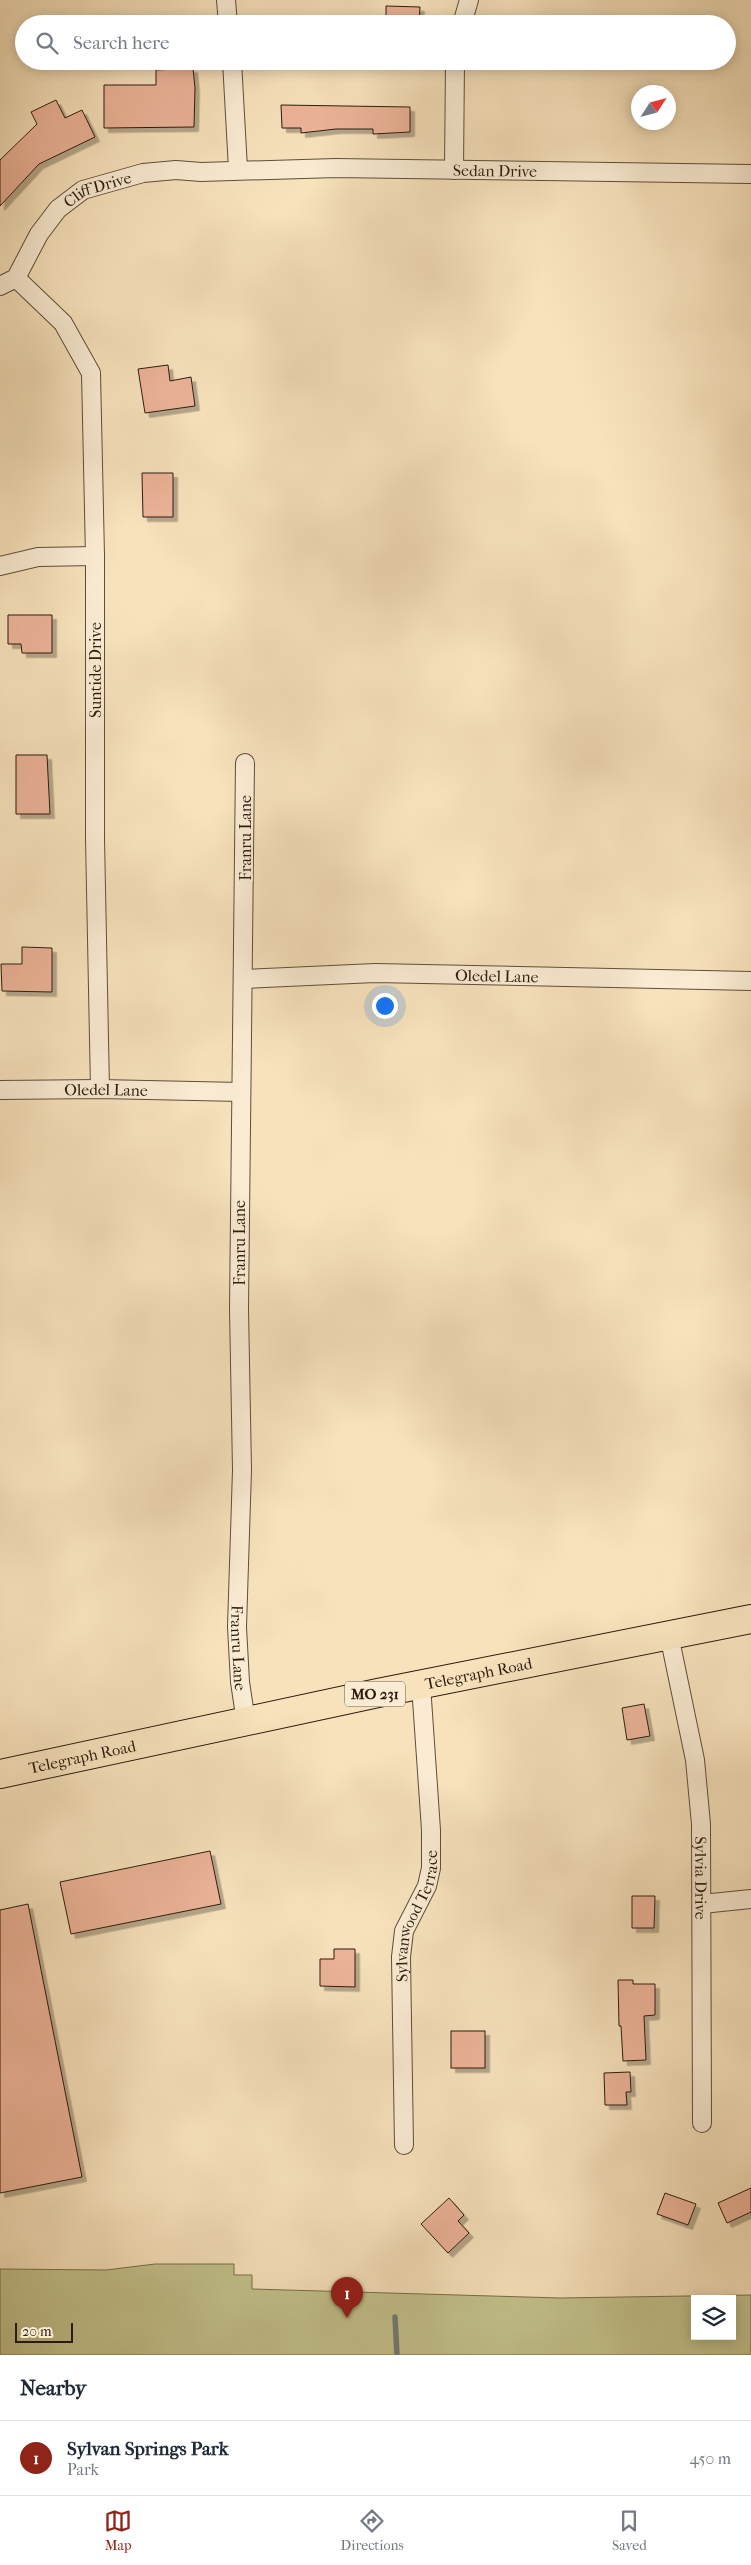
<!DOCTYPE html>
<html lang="en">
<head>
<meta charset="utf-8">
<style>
  body { margin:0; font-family:"IM FELL French Canon",serif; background:#f2f2f3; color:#1f2937 }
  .controls { position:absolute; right:15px; bottom:15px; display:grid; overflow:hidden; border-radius:0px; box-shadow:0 2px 12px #0003 }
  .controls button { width:45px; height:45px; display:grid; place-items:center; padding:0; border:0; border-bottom:1px solid #e0e1e3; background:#fff; color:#1f2937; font:25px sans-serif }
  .compass { position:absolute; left:631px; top:85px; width:45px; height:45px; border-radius:50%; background:#fff; box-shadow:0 2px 12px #0003; rotate:54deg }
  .scale { position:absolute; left:15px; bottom:12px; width:58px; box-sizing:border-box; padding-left:5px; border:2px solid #2c1c0e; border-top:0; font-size:14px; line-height:18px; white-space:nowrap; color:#2c1c0e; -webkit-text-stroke:4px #faecd3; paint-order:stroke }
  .you { position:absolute; left:384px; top:1005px; width:18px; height:18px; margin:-12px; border:4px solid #fff; border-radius:50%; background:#1a73e8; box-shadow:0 0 0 8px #1a73e833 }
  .badge { display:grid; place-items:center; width:32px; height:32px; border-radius:50%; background:#8f2418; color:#fff; font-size:16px; font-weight:700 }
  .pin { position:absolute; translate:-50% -41px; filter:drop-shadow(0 1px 2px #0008) }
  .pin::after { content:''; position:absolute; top:26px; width:18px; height:15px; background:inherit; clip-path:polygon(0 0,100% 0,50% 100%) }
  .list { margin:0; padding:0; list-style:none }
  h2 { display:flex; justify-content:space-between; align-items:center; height:65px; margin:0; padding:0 20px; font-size:21px }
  h2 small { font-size:16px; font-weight:400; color:#747a83 }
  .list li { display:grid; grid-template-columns:32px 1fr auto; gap:15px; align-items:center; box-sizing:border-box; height:75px; padding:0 20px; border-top:1px solid #e0e1e3 }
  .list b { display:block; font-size:19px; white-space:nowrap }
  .list p { margin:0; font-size:16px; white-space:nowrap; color:#747a83 }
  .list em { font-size:16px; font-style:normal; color:#747a83 }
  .icon { flex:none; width:28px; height:28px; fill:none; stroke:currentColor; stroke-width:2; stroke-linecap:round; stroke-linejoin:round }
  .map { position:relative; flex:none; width:751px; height:2355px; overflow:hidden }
  .search { position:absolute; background:#fff; box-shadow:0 2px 12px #0003; left:15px; right:15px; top:15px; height:55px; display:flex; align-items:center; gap:12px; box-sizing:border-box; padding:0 18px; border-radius:28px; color:#747a83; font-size:19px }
  .sheet { height:140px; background:#fff }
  nav { display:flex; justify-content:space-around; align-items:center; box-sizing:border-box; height:70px; border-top:1px solid #e0e1e3; background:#fff; font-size:14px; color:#747a83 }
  nav a { display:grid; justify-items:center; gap:2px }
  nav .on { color:#8f2418 }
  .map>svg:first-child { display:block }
  .green { fill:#c3c28c; stroke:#786f4d; fill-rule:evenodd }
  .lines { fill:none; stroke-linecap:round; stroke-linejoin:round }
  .stream { stroke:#717c74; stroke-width:5.5 }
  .building { fill:#edb499; stroke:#2c1c0e; filter:url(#shadow) }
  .minor-casing { stroke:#5f4e3a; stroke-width:20 }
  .primary-casing { stroke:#2c1c0e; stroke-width:30 }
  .minor { stroke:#faecd3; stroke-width:18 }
  .primary { stroke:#f7e2bc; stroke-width:28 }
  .labels { text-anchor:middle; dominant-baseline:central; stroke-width:4; stroke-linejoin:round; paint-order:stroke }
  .shield { fill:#faecd3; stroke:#6a5a49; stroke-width:1 }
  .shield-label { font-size:15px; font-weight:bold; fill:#2c1c0e }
  .street-label { font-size:16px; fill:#2c1c0e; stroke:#faecd3 }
</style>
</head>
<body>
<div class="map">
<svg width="751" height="2355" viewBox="0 0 751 2355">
  <defs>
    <filter id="shadow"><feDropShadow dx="4.5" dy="4.5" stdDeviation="0" flood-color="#0004"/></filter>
  </defs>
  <rect width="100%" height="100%" fill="#f7e2bc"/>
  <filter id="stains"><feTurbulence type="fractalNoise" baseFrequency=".004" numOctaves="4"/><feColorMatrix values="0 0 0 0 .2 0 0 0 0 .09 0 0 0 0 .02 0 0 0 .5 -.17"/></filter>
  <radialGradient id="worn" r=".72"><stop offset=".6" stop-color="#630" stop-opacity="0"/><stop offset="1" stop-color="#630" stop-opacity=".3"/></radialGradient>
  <path class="green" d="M155 2264H234V2275H252V2289L560 2298 751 2295V2355H0V2269L106 2270ZM695 2299H732V2336H695Z"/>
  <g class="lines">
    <polyline class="stream" points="395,2317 397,2355"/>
  </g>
  <g class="building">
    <polygon points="386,6 420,7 419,24 386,24"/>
    <polygon points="193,68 195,88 194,127 104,128 104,85 156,85 156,70"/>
    <polygon points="56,100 65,118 82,110 95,137 39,164 0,206 0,160 37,124 31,112"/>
    <polygon points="281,105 410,107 410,132 373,134 373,129 336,129 301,133 301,128 282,128"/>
    <polygon points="168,365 170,381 191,377 195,406 145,413 138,369"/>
    <polygon points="142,473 173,473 173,517 143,517"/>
    <polygon points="8,615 52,615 52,653 22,653 21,644 8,644"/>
    <polygon points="16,755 47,755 50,814 16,814"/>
    <polygon points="22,947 52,948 52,992 2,991 1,964 22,964"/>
    <polygon points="644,1704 650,1736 627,1740 622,1708"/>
    <polygon points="210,1851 221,1904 71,1934 60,1882"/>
    <polygon points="632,1896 655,1896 654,1928 632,1928"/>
    <polygon points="28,1904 82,2177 0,2193 0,1910"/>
    <polygon points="334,1949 355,1949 355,1987 320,1986 320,1959 334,1959"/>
    <polygon points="618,1980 633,1980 633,1984 655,1984 655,2015 644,2016 646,2060 623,2061 621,2026 619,2026"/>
    <rect x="451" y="2031" width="34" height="37"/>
    <polygon points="630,2072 631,2092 626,2092 627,2105 605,2105 604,2073"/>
    <polygon points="751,2188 751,2212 727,2223 718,2203"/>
    <polygon points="665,2193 696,2204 688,2225 657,2214"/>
    <polygon points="449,2198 464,2215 458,2221 469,2233 448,2253 421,2224"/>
  </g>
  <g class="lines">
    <g class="minor-casing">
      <g id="minor">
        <polyline points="226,0 228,24"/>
        <polyline points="462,24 469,0"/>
        <polyline points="232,61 238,169"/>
        <polyline points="454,170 455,61"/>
        <polyline points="16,278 63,323 91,373 95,556 95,839 100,1089"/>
        <path id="s1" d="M0 286 16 278 39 234 58 209 83 190 143 173 176 170 201 172 336 168 751 174"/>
        <polyline points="0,566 38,557 95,556"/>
        <path id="s2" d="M245 763 239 1309 242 1470 237 1627 240 1682 246 1722"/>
        <path id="s3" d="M243 979 375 973 751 981"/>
        <path id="s4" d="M0 1090 100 1089 241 1092"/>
        <path id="s5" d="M669 1635 695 1760 701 1824 702 2123"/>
        <polyline points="702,1904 751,1899"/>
        <path id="s6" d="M404 2145 401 1957 404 1931 427 1886 431 1868V1830L421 1685"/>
      </g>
    </g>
    <g class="primary-casing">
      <g id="primary">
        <path id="s7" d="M0 1774 378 1693 751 1619"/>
      </g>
    </g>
    <use href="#minor" class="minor"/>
    <use href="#primary" class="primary"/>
  </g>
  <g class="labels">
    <rect class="shield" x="345" y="1681.5" width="60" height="25" rx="4"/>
    <g class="shield-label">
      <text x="375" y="1694">MO 231</text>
    </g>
    <g class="street-label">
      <text stroke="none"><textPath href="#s1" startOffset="545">Sedan Drive</textPath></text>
      <text stroke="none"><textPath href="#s1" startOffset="144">Cliff Drive</textPath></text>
      <text transform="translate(95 670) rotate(-90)">Suntide Drive</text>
      <text transform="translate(245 838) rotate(-90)">Franru Lane</text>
      <text stroke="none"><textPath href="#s3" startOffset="254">Oledel Lane</textPath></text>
      <text stroke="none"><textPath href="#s4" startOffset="106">Oledel Lane</textPath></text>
      <text transform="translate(239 1243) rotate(-90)">Franru Lane</text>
      <text stroke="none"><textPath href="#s2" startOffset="885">Franru Lane</textPath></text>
      <text stroke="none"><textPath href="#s7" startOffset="489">Telegraph Road</textPath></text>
      <text stroke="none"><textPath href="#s7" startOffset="84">Telegraph Road</textPath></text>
      <text stroke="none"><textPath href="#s5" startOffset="246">Sylvia Drive</textPath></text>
      <text stroke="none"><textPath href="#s6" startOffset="232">Sylvanwood Terrace</textPath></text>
    </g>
  </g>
  <rect width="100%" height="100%" filter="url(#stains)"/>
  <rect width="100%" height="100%" fill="url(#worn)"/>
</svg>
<div class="controls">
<button><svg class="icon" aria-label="layers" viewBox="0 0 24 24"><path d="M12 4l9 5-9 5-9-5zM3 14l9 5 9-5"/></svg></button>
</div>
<svg class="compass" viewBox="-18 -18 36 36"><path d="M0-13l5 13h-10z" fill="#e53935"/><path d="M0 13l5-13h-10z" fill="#747a83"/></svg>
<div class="scale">20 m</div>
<div class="you"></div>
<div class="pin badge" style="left:347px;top:2318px">1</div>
<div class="search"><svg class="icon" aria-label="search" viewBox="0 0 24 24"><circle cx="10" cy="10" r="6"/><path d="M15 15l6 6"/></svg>Search here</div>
</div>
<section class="sheet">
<h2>Nearby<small></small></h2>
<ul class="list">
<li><span class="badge">1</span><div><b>Sylvan Springs Park</b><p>Park</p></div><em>450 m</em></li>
</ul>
</section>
<nav>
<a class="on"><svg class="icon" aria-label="map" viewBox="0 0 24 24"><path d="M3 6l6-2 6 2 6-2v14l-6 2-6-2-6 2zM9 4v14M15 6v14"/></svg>Map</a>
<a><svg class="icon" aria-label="directions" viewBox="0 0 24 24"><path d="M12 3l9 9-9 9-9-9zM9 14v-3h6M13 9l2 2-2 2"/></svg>Directions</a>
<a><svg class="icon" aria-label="saved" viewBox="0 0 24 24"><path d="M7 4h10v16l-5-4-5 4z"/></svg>Saved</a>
</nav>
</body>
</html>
